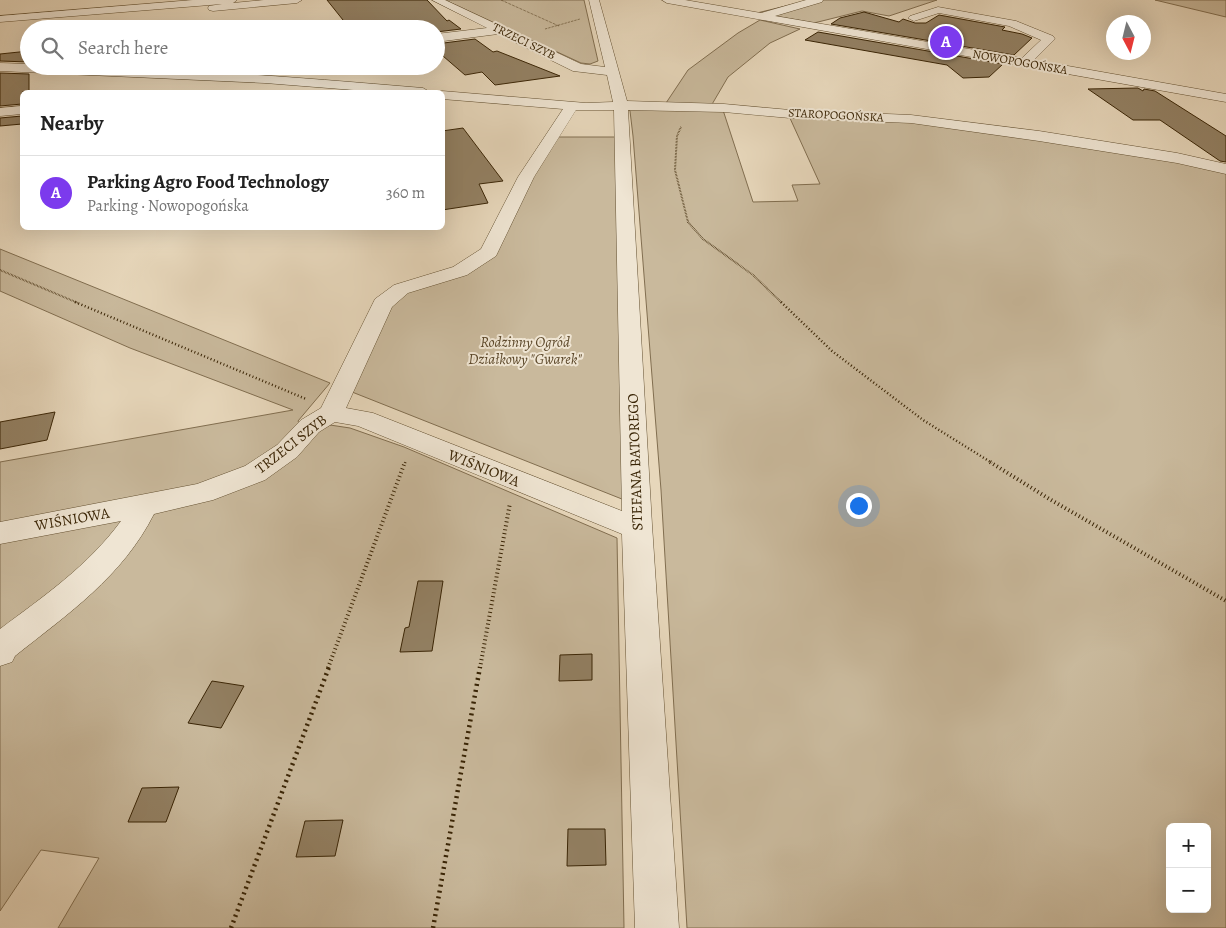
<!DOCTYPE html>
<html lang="en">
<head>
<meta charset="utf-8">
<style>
  body { margin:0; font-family:Alegreya,serif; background:#f6f6f6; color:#222 }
  .controls { position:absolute; right:15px; bottom:15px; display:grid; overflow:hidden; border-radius:8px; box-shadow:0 5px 20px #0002 }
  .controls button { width:45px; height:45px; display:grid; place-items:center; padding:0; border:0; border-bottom:1px solid #e0e0e0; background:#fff; color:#222; font:25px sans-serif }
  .compass { position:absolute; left:1106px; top:15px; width:45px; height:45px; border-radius:50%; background:#fff; box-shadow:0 5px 20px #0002; rotate:173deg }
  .you { position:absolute; left:858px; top:505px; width:18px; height:18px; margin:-12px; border:4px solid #fff; border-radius:50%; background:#1a73e8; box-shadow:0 0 0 8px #1a73e833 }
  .badge { display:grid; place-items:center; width:32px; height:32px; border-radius:50%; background:#7c3aed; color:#fff; font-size:16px; font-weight:700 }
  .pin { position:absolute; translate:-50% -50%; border:2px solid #fff; box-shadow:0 1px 5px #0006 }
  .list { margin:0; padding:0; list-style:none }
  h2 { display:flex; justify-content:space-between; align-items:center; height:65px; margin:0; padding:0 20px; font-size:21px }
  h2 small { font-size:16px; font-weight:400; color:#767676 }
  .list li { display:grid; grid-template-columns:32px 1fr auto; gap:15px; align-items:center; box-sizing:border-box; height:75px; padding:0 20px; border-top:1px solid #e0e0e0 }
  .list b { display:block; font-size:19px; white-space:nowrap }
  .list p { margin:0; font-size:16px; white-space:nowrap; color:#767676 }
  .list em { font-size:16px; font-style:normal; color:#767676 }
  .icon { flex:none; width:28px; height:28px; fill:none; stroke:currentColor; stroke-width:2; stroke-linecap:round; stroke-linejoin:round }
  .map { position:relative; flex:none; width:1226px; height:928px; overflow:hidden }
  .search { position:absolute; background:#fff; box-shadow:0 5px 20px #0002; left:20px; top:20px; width:425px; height:55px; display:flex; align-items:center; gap:12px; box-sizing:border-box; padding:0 18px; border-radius:28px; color:#767676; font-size:19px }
  .panel { position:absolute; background:#fff; box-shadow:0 5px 20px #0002; left:20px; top:90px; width:425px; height:140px; border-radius:8px }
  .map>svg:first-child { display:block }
  .green { fill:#c9b99c; stroke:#816e50; fill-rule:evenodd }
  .building { fill:#938164; stroke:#392405 }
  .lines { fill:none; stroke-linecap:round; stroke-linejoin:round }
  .minor-casing { stroke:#645132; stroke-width:1 }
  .path-far4 { stroke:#392405; stroke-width:1; stroke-dasharray:0.5 1; stroke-linecap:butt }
  .path-far3 { stroke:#392405; stroke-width:2; stroke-dasharray:0.5 1; stroke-linecap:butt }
  .path-far2 { stroke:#392405; stroke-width:2.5; stroke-dasharray:1 2.5; stroke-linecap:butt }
  .path-far1 { stroke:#392405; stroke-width:4; stroke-dasharray:1 3; stroke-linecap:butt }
  .path { stroke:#392405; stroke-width:4.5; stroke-dasharray:2 4; stroke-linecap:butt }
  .minor { fill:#efe5d3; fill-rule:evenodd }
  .labels { text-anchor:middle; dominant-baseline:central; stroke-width:4; stroke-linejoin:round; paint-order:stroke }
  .far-street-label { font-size:12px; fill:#392405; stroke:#efe5d3 }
  .park-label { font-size:15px; font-style:italic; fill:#5d492b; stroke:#efe5d3 }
  .street-label { font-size:15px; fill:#392405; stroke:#efe5d3 }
</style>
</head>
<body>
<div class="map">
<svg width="1226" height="928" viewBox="0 0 1226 928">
  <rect width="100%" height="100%" fill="#e7d7bb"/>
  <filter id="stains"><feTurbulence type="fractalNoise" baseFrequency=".004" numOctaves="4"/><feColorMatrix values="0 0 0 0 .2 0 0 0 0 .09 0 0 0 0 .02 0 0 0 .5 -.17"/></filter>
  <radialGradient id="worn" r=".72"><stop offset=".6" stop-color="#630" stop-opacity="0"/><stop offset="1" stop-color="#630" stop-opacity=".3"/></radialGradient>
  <g class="green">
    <polygon points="445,0 584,0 598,61 590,64 581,63"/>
    <polygon points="805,0 937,0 889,16 862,11 814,23 757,13 806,1"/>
    <polygon points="1155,0 1226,0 1226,17"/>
    <path d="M760 20 800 29 770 43 728 77 711 106 722 107 753 202 798 201 792 185 820 184 789 116 905 120 1039 138 1226 170V928H687L661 490 633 136 630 111 625 104 664 106 688 70 738 33ZM1170 827H1207V909H1170Z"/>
    <polygon points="550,137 615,137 637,505 347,390 392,294 488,252"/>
    <polygon points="0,249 330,383 298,421 305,437 330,425 350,428 404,447 617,538 624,928 58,928 99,858 41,850 0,911 0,462 293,410 130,348 0,291"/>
  </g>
  <g class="building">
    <polygon points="327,0 427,0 447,21 449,20 461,29 436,32 436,29 422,27 388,29 382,21 347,25"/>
    <polygon points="864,12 899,22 903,19 915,23 926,23 939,15 1005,27 1002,30 1022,34 1032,38 1014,55 831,24 840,18"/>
    <polygon points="818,32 1003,64 989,77 963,78 947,65 805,40"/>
    <polygon points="475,39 493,52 497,51 560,76 495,85 482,72 465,75 436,50 436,44"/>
    <polygon points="29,51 29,62 0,61 0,54"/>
    <polygon points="0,73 29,74 29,92 22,92 22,104 0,106"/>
    <polygon points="1138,88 1143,91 1144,89 1155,91 1226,136 1226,162 1220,161 1160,120 1133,120 1088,89"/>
    <polygon points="22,116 22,124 0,126 0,118"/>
    <polygon points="463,128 503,181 479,184 488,203 442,210 442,131"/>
    <polygon points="55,412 47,440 0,449 0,422"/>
    <polygon points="418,581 443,581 432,651 400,652 405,628 409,627"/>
    <polygon points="592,654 592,680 559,681 560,655"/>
    <polygon points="212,681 244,686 221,728 188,723"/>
    <polygon points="179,787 166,822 128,822 142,788"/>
    <polygon points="343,820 335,856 296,857 305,821"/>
    <polygon points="568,829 605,829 606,865 567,866"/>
  </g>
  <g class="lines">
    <g class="minor-casing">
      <g id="minor">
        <polygon points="193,0 237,0 233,3 264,0 302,0 297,3 213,11 209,10 208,8 209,6 222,4 0,22 0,16"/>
        <path d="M432 0H445L581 64 605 67 589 0H599L627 101 724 104 790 110 911 115 1039 131 1177 153 1226 164V174L1177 163 1039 141 911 123 790 118 724 112 628 110 652 525 679 928H635L622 534 358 426 335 422 319 432 297 457 265 480 213 500 154 514C122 577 69 613 15 656L12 662 0 666V629C44 596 88 566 121 521L0 544V522L197 484 245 466 277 445 301 420 321 408 375 299 394 285 453 267 481 249 518 177 563 109 442 99V92H437L442 91 586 103 613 102 607 75 573 71 498 34 436 42V34L487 28ZM576 110H614L622 511 373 413 346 408 392 307 408 293 467 275 496 256 534 177Z"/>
        <polygon points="662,0 685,0 761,13 806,0 823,0 822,2 775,16 1022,58 1041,40 1009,26 939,13 914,21 908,18 910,16 938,7 1016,21 1053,36 1055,39 1034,60 1226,94 1226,102 667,3"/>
        <path d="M0 63 29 64V66C160 66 292 77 423 88L430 92H379L265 83 0 71Z"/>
        <polygon points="22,106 22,114 0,116 0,108"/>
      </g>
    </g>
    <g class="path-far4">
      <polyline points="501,0 559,26"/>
      <polyline points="545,29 580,19"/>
    </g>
    <g class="path-far3">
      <polyline points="681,127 677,136 675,170 688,222 703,239 753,275 782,303"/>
      <polyline points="0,270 78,303"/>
    </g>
    <g class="path-far2">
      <polyline points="75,302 306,399"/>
      <polyline points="781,302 832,351 923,420 992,463"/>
      <polyline points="405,463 406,460"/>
    </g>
    <g class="path-far1">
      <polyline points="990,462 1051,500 1226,601"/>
      <polyline points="328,668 405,462"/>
      <polyline points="480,668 510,503"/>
    </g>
    <g class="path">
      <polyline points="231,928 329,667"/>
      <polyline points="433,928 480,667"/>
    </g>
    <use href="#minor" class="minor"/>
  </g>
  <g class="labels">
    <g class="far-street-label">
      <text transform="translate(524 41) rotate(26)">TRZECI SZYB</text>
      <text transform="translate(1020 62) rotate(10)">NOWOPOGOŃSKA</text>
      <text transform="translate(836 115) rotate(3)">STAROPOGOŃSKA</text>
    </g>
    <g class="park-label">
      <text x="525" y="342">Rodzinny Ogród<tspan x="525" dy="17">Działkowy "Gwarek"</tspan></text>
    </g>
    <g class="street-label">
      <text transform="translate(291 444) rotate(-38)">TRZECI SZYB</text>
      <text transform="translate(635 462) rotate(-92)">STEFANA BATOREGO</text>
      <text transform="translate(484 468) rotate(22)">WIŚNIOWA</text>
      <text transform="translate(72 519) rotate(-10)">WIŚNIOWA</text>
    </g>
  </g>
  <rect width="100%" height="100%" filter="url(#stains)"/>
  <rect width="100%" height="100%" fill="url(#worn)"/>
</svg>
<div class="controls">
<button>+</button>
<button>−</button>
</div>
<svg class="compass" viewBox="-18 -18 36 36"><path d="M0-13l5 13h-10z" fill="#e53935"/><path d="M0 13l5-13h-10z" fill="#767676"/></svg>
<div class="you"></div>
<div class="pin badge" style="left:946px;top:42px">A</div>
<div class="search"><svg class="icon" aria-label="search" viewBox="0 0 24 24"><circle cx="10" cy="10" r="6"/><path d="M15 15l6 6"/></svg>Search here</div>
<section class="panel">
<h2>Nearby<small></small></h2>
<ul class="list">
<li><span class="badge">A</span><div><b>Parking Agro Food Technology</b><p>Parking · Nowopogońska</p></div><em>360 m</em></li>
</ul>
</section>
</div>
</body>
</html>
